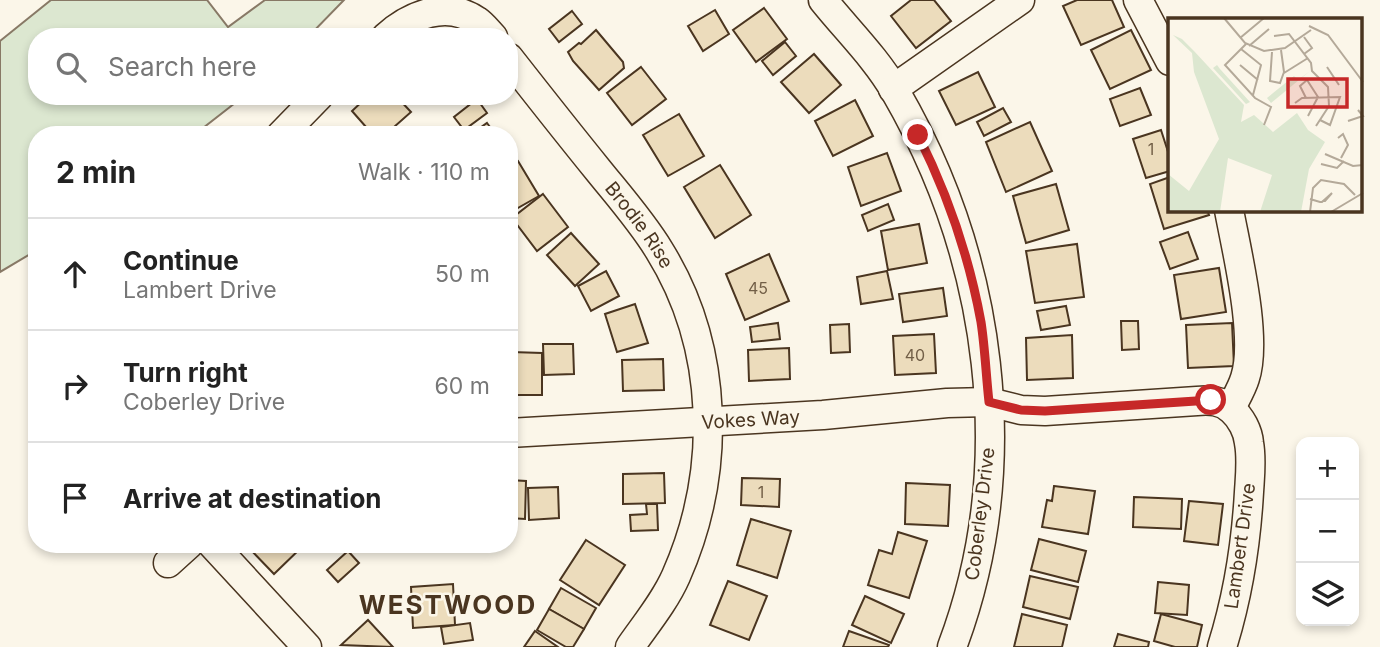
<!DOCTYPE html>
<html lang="en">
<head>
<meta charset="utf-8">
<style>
  body { margin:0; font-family:Inter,sans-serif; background:#f6f6f6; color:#222 }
  .controls { position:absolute; right:21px; bottom:21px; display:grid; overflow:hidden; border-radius:14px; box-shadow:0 4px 10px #0003 }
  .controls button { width:63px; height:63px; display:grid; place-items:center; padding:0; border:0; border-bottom:2px solid #e0e0e0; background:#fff; color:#222; font:35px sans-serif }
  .stop { position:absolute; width:21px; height:21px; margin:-16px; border:5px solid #c62828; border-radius:50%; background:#fff }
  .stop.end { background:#c62828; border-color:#fff; box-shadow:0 2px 7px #0008 }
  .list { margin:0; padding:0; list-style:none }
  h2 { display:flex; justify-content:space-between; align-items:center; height:91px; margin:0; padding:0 28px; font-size:30px }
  h2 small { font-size:23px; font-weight:400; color:#767676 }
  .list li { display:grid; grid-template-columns:46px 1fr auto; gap:21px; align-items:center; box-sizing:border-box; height:112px; padding:0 28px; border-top:2px solid #e0e0e0 }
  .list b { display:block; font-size:26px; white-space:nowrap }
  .list p { margin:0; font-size:23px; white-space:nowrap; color:#767676 }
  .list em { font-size:23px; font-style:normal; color:#767676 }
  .icon { flex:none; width:38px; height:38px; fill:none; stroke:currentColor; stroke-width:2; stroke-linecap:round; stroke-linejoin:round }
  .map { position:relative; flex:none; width:1380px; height:647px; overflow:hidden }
  .search { position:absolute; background:#fff; box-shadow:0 4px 10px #0003; left:28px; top:28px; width:490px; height:77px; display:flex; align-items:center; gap:18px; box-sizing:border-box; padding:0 24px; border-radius:28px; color:#767676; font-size:26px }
  .panel { position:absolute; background:#fff; box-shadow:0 4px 10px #0003; left:28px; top:126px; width:490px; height:427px; border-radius:28px }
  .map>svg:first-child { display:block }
  .green { fill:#dce7d0; stroke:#887966; stroke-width:2 }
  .building { fill:#ecdcbc; stroke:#4a3520; stroke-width:2 }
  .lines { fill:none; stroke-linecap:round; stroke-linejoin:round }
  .minor-casing { stroke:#4a3520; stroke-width:31 }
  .minor { stroke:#fbf6e9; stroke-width:28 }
  .route { stroke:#c62828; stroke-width:9 }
  .labels { text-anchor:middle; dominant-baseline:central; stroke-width:5; stroke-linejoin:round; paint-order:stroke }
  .number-label { font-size:16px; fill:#725f47 }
  .street-label { font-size:19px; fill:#4a3520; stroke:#fbf6e9 }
  .district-label { font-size:26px; font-weight:bold; letter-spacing:2px; fill:#4a3520; stroke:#fbf6e9 }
  .inset-road { fill:none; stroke:#b4a999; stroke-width:2 }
  .view { fill:#c62828; fill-opacity:0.15; stroke:#c62828; stroke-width:3.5 }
  .inset-edge { fill:none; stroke:#4a3520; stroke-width:3.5 }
</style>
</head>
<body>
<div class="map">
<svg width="1380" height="647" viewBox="0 0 1380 647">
  <rect width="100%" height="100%" fill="#fbf6e9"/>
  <polygon class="green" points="51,0 207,0 228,27 265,0 344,0 308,37 37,37 37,96 244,96 194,135 37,135 37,250 0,272 0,41"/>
  <g class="building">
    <polygon points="911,0 934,0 951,21 916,48 891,16"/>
    <polygon points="1077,0 1112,0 1124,27 1081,45 1063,6"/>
    <polygon points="764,8 787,39 756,62 733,30"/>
    <polygon points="715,10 729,34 703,51 688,26"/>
    <polygon points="572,11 582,24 559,42 549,29"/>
    <polygon points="596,30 623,62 624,68 599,90 573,61 568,52 579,43 581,44"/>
    <polygon points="1131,30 1151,70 1110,89 1091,50"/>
    <polygon points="785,42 796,56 773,75 762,61"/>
    <polygon points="814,54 841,85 809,113 781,82"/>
    <polygon points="641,67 666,99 632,125 607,93"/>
    <polygon points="978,72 995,107 956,125 939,91"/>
    <polygon points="1140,88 1151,115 1120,126 1110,99"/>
    <polygon points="368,96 396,96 411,112 385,135 373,135 352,111"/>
    <polygon points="477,99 487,113 464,130 454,117"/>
    <polygon points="855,100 873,136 833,156 815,121"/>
    <polygon points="1003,108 1011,122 984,136 977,122"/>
    <polygon points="679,114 704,156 668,176 643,135"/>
    <polygon points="1030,122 1052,171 1006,192 986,142"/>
    <polygon points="487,123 496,135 470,135"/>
    <polygon points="1161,130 1170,158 1170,171 1146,178 1133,139"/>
    <polygon points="887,153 901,191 861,206 848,167"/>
    <polygon points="518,161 539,196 509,213 509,166"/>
    <polygon points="720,165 751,215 715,238 684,187"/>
    <polygon points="1170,177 1170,210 1207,210 1209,215 1164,229 1150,184"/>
    <polygon points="1056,184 1069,230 1026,243 1013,196"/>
    <polygon points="543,194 568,227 537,251 512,218"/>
    <polygon points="888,204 894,220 868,231 862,215"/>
    <polygon points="919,224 927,263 888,270 881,231"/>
    <polygon points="1188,232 1198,259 1170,269 1160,242"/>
    <polygon points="571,233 599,264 575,286 547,255"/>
    <polygon points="1077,244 1084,297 1035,303 1026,251"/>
    <polygon points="769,254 789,301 745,320 726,274"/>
    <polygon points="1219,268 1226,312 1181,319 1174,275"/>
    <polygon points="606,271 619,296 591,311 578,286"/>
    <polygon points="887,271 893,299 861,304 857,277"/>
    <polygon points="943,288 947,316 903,322 899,294"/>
    <polygon points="635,304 648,343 617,352 605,314"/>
    <polygon points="1066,306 1070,325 1041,330 1037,311"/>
    <polygon points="1121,321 1138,321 1139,349 1122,350"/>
    <polygon points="778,323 780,339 752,342 750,327"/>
    <polygon points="1232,323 1234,366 1188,368 1186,325"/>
    <polygon points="849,324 850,352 831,353 830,325"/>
    <polygon points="934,334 936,373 895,375 893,336"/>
    <polygon points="1072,335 1073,378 1027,380 1026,338"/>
    <polygon points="543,344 573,344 574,374 544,375"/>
    <polygon points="789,348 790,379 749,381 748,350"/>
    <polygon points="511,352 542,353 542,395 510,395"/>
    <polygon points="663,359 664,390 623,391 622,360"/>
    <polygon points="664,473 665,503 623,504 623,474"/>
    <polygon points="742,478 780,479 779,507 741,505"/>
    <polygon points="509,480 526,481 525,519 509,518"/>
    <polygon points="906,483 950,485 948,526 905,524"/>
    <polygon points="1054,486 1095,491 1088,534 1042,527 1047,500 1052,501"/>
    <polygon points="558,487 559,518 529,520 528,488"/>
    <polygon points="1134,497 1182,499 1181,529 1133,527"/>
    <polygon points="1189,501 1223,504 1218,545 1184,541"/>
    <polygon points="646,504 657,504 658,530 631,531 630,515 647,514"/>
    <polygon points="751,519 791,531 777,578 737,565"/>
    <polygon points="898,532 927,541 909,598 868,585 879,550 892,554"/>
    <polygon points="1039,539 1086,551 1078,582 1031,570"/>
    <polygon points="586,540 625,565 599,605 560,580"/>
    <polygon points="245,544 305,544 274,574"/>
    <polygon points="348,551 359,563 338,582 327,570"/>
    <polygon points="1030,576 1078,587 1070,619 1023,607"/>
    <polygon points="728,581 767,596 749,640 710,625"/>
    <polygon points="1158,582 1189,585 1187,615 1155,613"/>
    <polygon points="453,584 455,625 413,628 411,587"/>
    <polygon points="561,588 596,608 584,629 549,609"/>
    <polygon points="865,596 904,614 891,643 852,625"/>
    <polygon points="549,609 584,629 573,647 566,647 537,630"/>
    <polygon points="1022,614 1067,625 1062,647 1014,647"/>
    <polygon points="1161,614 1202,625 1197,647 1175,647 1154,641"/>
    <polygon points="368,620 393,647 341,645"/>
    <polygon points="470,623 473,640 444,644 441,627"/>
    <polygon points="535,631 558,647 524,647"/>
    <polygon points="849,631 889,645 888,647 843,647"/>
    <polygon points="1118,634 1149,642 1148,647 1114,647"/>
  </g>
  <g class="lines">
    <g class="minor-casing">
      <g id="minor">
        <path d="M823 0C847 30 876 58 895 91 992 258 1021 464 952 647"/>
        <polyline points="1138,0 1170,61"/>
        <path d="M386 37C410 15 447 0 477 21 483 25 488 32 493 37"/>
        <path id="s1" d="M509 58C538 95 568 133 598 170 619 196 642 222 659 250 720 348 722 472 676 576 665 601 646 624 630 647"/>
        <polyline points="893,89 1020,0"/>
        <polyline points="281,135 319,96"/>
        <path d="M1229 210C1237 253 1258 338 1245 378 1242 388 1236 398 1231 408"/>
        <path id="s2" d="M509 433 823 415 947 403 989 402 1021 410 1045 411 1197 401C1209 400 1222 400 1232 410 1241 418 1248 431 1249 443 1252 459 1250 476 1249 492 1246 545 1238 596 1222 647"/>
        <polyline points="212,544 307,647"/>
        <polyline points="168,563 189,544"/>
      </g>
    </g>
    <use href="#minor" class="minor"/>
  </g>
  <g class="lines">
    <path class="route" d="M918 135C948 195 969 256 981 322 985 348 986 375 989 402L1021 410 1045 411 1211 400"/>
  </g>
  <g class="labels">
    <g class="number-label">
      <text x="1151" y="149">1</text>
      <text x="758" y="288">45</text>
      <text x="915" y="355">40</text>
      <text x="761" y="492">1</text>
    </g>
    <g class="street-label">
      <text stroke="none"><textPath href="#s1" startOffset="212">Brodie Rise</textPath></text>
      <text stroke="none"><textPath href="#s2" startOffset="242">Vokes Way</textPath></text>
      <text transform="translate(980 514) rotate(-83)">Coberley Drive</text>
      <text transform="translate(1240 546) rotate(-82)">Lambert Drive</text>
    </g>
    <g class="district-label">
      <text x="448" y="604">WESTWOOD</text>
    </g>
  </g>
  <g transform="translate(1168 18)">
    <rect width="194" height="194" fill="#fbf6e9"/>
    <path d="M5 17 14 21 26 33 76 87 73 104 86 97 105 114 129 95 140 112 157 124 141 151 133 194H92L104 157 60 140 52 194H0V156L21 173 51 121 26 54 24 35ZM49 47 52 51 82 84 78 86 58 64 45 50ZM142 53 103 85 99 80 126 58 130 62Z" fill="#dce7d0"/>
    <path class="inset-road" d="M56 0 77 25 96 33 117 30 143 12M141 8 160 17 195 64M106 18 121 16 143 45 144 53 160 69 161 88 148 108M136 19 144 30 136 36M72 20 96 0M78 26 57 47 87 80 103 89 96 107M81 28 101 11M73 31 93 47 85 77M104 34 102 63 112 65 116 54 113 32M72 47 90 62M159 49 171 67M116 55 140 40M138 80 132 68 139 62 150 79M127 85 134 80 172 79 162 107 152 102M140 98 150 79M180 103 195 98 190 92M170 120 175 116 180 127 173 140M157 136 185 148 195 147M153 146 169 150 176 143M142 181 152 184H154L155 183H157L164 175 154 184M142 194 145 170 153 162 176 166 187 177M163 194 195 175"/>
    <path class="view" d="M120 61H179V89H120Z"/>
    <rect width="194" height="194" class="inset-edge"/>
  </g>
</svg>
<div class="controls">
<button>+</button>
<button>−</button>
<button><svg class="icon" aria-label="layers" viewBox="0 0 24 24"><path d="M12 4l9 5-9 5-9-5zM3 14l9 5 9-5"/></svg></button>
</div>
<div class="stop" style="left:1211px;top:400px"></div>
<div class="stop end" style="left:918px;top:135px"></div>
<div class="search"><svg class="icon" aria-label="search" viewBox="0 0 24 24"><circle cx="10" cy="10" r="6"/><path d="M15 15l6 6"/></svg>Search here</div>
<section class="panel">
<h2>2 min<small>Walk · 110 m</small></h2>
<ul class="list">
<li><svg class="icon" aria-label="ahead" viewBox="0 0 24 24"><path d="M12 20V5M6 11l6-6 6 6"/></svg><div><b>Continue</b><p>Lambert Drive</p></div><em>50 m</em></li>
<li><svg class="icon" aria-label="right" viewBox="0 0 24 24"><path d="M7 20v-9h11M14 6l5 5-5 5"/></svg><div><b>Turn right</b><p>Coberley Drive</p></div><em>60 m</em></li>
<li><svg class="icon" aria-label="arrive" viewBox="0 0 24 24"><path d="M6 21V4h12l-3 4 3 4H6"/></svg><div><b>Arrive at destination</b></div></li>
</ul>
</section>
</div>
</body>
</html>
